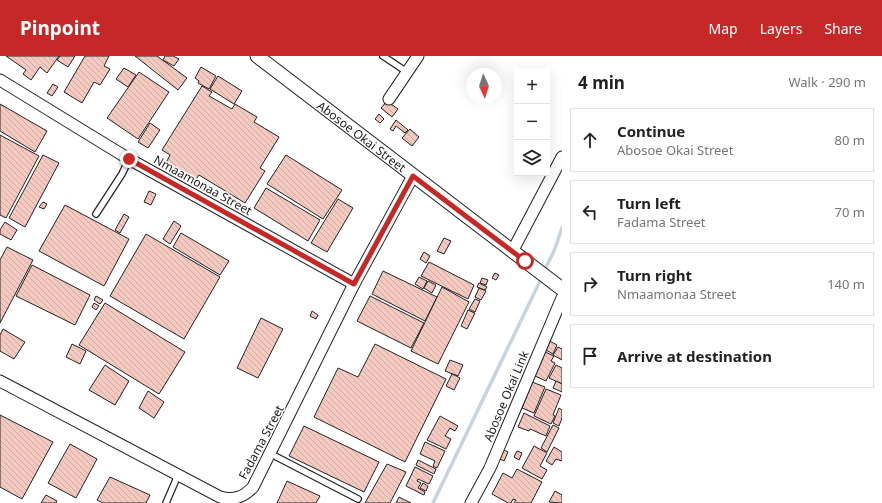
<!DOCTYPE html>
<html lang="en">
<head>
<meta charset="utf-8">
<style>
  body { margin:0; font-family:"Noto Sans",sans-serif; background:#f6f6f6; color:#222 }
  .controls { position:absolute; right:12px; top:12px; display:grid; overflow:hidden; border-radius:0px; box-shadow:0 4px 16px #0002 }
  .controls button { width:36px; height:36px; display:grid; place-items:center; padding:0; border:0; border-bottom:1px solid #e0e0e0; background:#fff; color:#222; font:20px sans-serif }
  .compass { position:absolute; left:466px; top:12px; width:36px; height:36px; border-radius:50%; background:#fff; box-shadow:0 4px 16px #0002; rotate:176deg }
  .stop { position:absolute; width:12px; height:12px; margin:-9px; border:3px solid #c62828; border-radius:50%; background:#fff }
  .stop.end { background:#c62828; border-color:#fff; box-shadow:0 1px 4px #0008 }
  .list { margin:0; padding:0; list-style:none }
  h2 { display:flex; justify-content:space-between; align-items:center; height:52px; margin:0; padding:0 16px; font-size:17px }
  h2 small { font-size:13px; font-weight:400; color:#767676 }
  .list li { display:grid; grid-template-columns:26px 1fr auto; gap:12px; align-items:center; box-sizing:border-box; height:64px; margin:0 8px 8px; padding:0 8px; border:1px solid #e0e0e0; border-radius:0px }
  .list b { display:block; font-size:15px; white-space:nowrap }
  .list p { margin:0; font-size:13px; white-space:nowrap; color:#767676 }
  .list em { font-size:13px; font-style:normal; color:#767676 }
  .icon { flex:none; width:22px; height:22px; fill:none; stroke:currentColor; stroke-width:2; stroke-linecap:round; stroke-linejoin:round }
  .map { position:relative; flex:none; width:562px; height:447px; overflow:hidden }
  header { display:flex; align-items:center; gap:24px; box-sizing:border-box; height:56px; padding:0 20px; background:#c62828; color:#fff }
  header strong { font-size:19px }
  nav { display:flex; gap:22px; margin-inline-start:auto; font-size:14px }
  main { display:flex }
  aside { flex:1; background:#fff }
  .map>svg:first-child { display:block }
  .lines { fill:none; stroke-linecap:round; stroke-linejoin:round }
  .stream { stroke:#c7d3dd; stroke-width:3.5 }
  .building { fill:url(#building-back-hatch); stroke:#222 }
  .service-casing { stroke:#222; stroke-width:8 }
  .minor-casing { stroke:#222; stroke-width:13 }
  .tertiary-casing { stroke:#222; stroke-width:15 }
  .service { stroke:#fff; stroke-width:5.5 }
  .minor { stroke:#fff; stroke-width:11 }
  .tertiary { stroke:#fff; stroke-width:13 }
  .route { stroke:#c62828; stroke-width:5 }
  .labels { text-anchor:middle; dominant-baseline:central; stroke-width:3; stroke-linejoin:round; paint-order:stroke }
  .street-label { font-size:12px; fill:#222; stroke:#fff }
</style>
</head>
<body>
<header>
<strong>Pinpoint</strong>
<nav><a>Map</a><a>Layers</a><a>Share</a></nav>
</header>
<main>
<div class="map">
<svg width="562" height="447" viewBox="0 0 562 447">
  <defs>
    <pattern id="building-back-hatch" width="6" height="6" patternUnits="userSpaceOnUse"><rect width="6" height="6" fill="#f3c9c0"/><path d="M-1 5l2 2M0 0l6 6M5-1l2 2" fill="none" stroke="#d0aca5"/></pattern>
  </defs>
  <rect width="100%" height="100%" fill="#fff"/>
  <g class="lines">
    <g class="stream">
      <polyline points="544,215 554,195 562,172"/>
      <polyline points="433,447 542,221"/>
    </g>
  </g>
  <g class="building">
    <polygon points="6,0 59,0 47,17 40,11 31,24 23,18 26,14"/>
    <polygon points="60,0 75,0 68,11 57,4"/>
    <polygon points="85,0 109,0 104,10 110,13 100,29 94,26 82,47 64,36"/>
    <polygon points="135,0 157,0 187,22 178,34"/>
    <polygon points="165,0 173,0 179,3 174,10 163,4"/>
    <polygon points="201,11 216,20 209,33 198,27 199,25 195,22"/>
    <polygon points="124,12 136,19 128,31 116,23"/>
    <polygon points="139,16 169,36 138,83 107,62"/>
    <polygon points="218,20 242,35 234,48 210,33"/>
    <polygon points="53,28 58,31 52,40 47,37"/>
    <polygon points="202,30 212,36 209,40 232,53 235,48 257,61 254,66 279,81 260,112 265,115 245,147 199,119 195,125 166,107 170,99 162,94"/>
    <polygon points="387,45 398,53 392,61 381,52"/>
    <polygon points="0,48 47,75 35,96 0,75"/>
    <polygon points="379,58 384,63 380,67 375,63"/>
    <polygon points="396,64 408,74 405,77 396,70 393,75 390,73"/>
    <polygon points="150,67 160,74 148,92 138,86"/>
    <polygon points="410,73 419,81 412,90 402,82"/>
    <polygon points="0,79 39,100 6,162 0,159"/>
    <polygon points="43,99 59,107 25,171 9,162"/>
    <polygon points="286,99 342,134 323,163 267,128"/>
    <polygon points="266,132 320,164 308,185 254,152"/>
    <polygon points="149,135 156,138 151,149 144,146"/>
    <polygon points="338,143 353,152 327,196 311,187"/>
    <polygon points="43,146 47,148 44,153 39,151"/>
    <polygon points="65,149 129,183 104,230 39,195"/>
    <polygon points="124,158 129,161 120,177 115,174"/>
    <polygon points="174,165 181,170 170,188 163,183"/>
    <polygon points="5,166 17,174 11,184 0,178 0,174"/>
    <polygon points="181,177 229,205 220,219 173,191"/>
    <polygon points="146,178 220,221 184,283 110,240"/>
    <polygon points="444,182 451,185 444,198 437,195"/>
    <polygon points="7,191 33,204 0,267 0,204"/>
    <polygon points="424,196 430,200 426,207 420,203"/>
    <polygon points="429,206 474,229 468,243 421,220"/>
    <polygon points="32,209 90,239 75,269 16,240"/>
    <polygon points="383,215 437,241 425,265 372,238"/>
    <polygon points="495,217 499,219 496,224 492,222"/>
    <polygon points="419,221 427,225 423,233 415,228"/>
    <polygon points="482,222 488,224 486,229 480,227"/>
    <polygon points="428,225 436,229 432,237 424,232"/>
    <polygon points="479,227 487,231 485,234 477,231"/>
    <polygon points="442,231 469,246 438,308 411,295"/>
    <polygon points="479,232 486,235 481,244 475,241"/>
    <polygon points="96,240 103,244 100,248 94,244"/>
    <polygon points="370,240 424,267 411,292 357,265"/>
    <polygon points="475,243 480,245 475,256 469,253"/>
    <polygon points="94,247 99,250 96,254 92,251"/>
    <polygon points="105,247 185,296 159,338 79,289"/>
    <polygon points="468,254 475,257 467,273 461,270"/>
    <polygon points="312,255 318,259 316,263 310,260"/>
    <polygon points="261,262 283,273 258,322 237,312"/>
    <polygon points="3,273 25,286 14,303 0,295 0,279"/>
    <polygon points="550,285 557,289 553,298 546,294"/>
    <polygon points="72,288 86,295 80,308 66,301"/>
    <polygon points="375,288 446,323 405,406 314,361 338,312 358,321"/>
    <polygon points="558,291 562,293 562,304 553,299"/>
    <polygon points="545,296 554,300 551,305 555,307 546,325 533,319"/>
    <polygon points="450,304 463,309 458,320 445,315"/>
    <polygon points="105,309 129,325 115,349 89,334"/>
    <polygon points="556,309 562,312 562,328 549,322"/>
    <polygon points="452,318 460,322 454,334 446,330"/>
    <polygon points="556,325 562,328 562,336 553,332"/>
    <polygon points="532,326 545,331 534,357 522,352"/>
    <polygon points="546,333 561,339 553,359 555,360 551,368 534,360"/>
    <polygon points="148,335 164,346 154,362 139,352"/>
    <polygon points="559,352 562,354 562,362 559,370 553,367"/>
    <polygon points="524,357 550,370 546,380 530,373 529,375 518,371"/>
    <polygon points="0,359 53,386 22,443 0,431"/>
    <polygon points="440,360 458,370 455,375 450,372 445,380 451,383 446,393 427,384"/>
    <polygon points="553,369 559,372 547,396 541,392"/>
    <polygon points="304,370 379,406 364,436 289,400"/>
    <polygon points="425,386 445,395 437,412 433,410 435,405 420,398"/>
    <polygon points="70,388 97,403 76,442 48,427"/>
    <polygon points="534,390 547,397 540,410 547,414 542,423 522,412"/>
    <polygon points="554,391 562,396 562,405 556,403 552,409 546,405"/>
    <polygon points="502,393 508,396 504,405 498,402"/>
    <polygon points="517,395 522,397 519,404 514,401"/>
    <polygon points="418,404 436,413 434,418 416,409"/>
    <polygon points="387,408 406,416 390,447 365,447"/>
    <polygon points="415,411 433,420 429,428 418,423 417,425 421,427 418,432 425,436 424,439 406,430"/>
    <polygon points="517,413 542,426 531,447 514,447 516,444 513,443 511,447 508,447 492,438 503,417 512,422"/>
    <polygon points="110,421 150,439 146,447 103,447 97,444"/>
    <polygon points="287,425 320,440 316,447 277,447"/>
    <polygon points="423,427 428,430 426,435 420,432"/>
    <polygon points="555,435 562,439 562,447 549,446"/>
    <polygon points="46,439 57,445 56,447 41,447"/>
    <polygon points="399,441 411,447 396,447"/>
  </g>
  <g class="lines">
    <g class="service-casing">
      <g id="service">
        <polyline points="383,0 407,16"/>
        <polyline points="96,158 122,118 129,103"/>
        <polyline points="271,398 358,443"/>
        <polyline points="166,447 178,419"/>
      </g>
    </g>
    <g class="minor-casing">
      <g id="minor">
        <polyline points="0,24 129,103 354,228"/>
        <polyline points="389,43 418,0"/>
        <polyline points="513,194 562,101"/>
        <path d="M0 325 220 441C234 445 244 441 253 431L354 228 413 120"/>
        <polyline points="471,447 490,412 562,242"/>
      </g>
    </g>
    <g class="tertiary-casing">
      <g id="tertiary">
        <path id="s1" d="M257 0 562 233"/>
      </g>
    </g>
    <use href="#service" class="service"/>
    <use href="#minor" class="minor"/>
    <use href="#tertiary" class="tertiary"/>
  </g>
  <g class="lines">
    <polyline class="route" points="129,103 354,228 413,120 525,205"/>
  </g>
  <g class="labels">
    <g class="street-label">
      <text stroke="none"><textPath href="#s1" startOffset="132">Abosoe Okai Street</textPath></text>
      <text transform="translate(203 129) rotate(29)">Nmaamonaa Street</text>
      <text transform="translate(506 340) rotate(-67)">Abosoe Okai Link</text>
      <text transform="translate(261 386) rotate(-62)">Fadama Street</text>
    </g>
  </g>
</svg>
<div class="controls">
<button>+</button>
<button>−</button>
<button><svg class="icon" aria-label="layers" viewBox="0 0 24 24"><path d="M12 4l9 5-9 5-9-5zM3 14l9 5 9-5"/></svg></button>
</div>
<svg class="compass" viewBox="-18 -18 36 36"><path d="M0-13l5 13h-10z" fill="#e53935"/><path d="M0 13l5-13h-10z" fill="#767676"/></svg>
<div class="stop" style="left:525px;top:205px"></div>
<div class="stop end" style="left:129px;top:103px"></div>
</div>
<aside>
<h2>4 min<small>Walk · 290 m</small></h2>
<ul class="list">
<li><svg class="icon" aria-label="ahead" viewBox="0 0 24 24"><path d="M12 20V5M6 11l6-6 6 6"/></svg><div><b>Continue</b><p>Abosoe Okai Street</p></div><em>80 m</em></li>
<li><svg class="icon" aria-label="left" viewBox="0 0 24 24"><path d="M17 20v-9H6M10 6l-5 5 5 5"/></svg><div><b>Turn left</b><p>Fadama Street</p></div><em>70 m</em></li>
<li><svg class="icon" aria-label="right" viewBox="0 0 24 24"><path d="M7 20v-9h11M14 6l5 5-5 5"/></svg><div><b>Turn right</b><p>Nmaamonaa Street</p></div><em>140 m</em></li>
<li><svg class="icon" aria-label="arrive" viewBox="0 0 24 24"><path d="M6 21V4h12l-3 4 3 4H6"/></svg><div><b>Arrive at destination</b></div></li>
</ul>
</aside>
</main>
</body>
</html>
